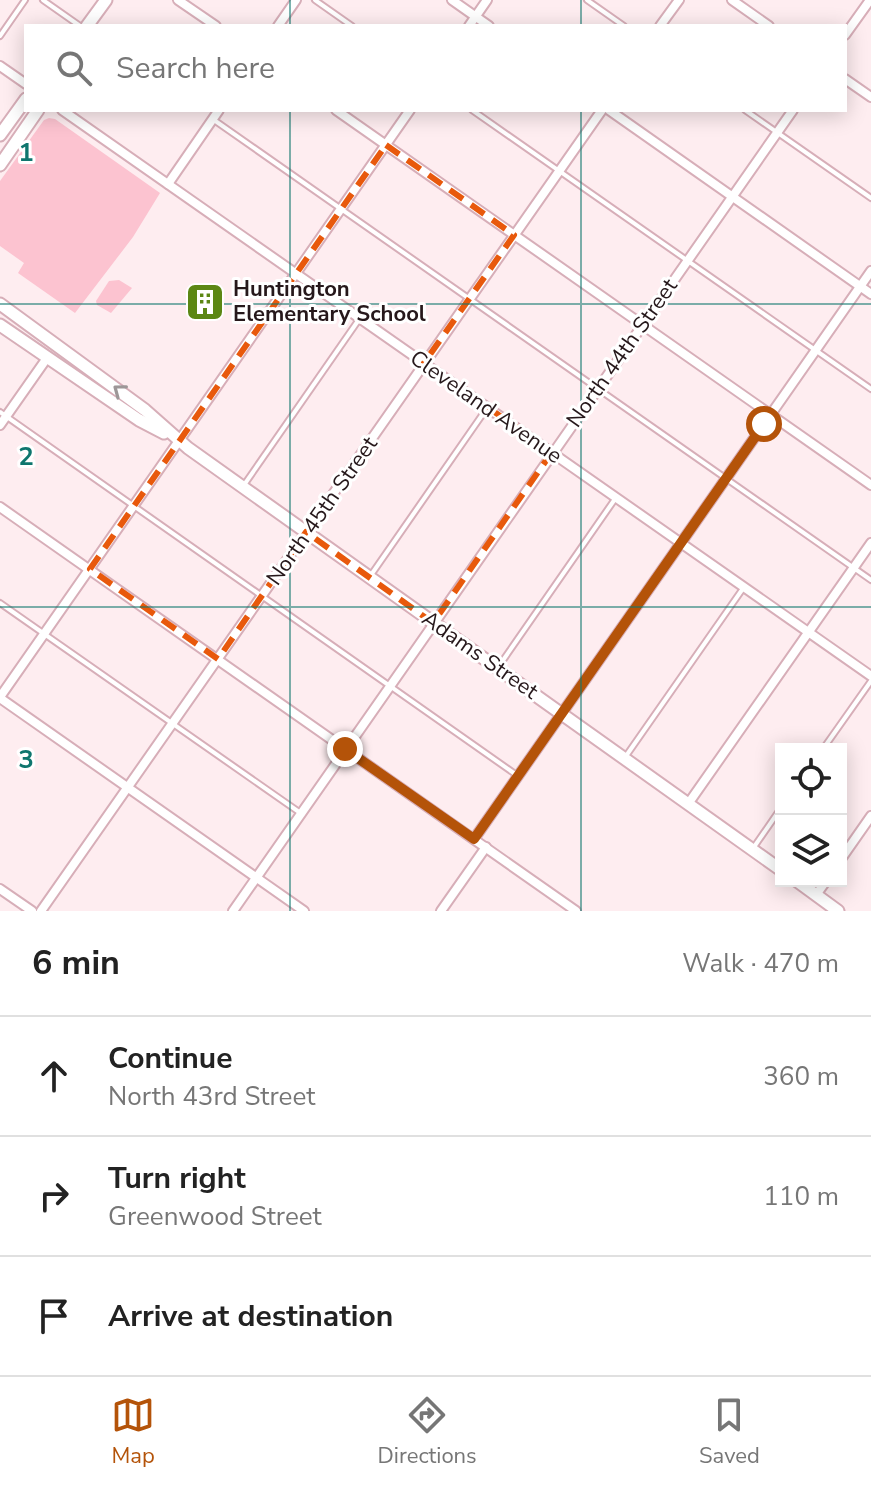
<!DOCTYPE html>
<html lang="en">
<head>
<meta charset="utf-8">
<style>
  body { margin:0; font-family:"Nunito Sans",sans-serif; background:#f2f2f2; color:#222 }
  .controls { position:absolute; right:24px; bottom:24px; display:grid; overflow:hidden; border-radius:0px; box-shadow:0 4px 20px #0003 }
  .controls button { width:72px; height:72px; display:grid; place-items:center; padding:0; border:0; border-bottom:2px solid #e0e0e0; background:#fff; color:#222; font:40px sans-serif }
  .stop { position:absolute; width:24px; height:24px; margin:-18px; border:6px solid #b45309; border-radius:50%; background:#fff }
  .stop.end { background:#b45309; border-color:#fff; box-shadow:0 2px 8px #0008 }
  .list { margin:0; padding:0; list-style:none }
  h2 { display:flex; justify-content:space-between; align-items:center; height:104px; margin:0; padding:0 32px; font-size:34px }
  h2 small { font-size:26px; font-weight:400; color:#767676 }
  .list li { display:grid; grid-template-columns:52px 1fr auto; gap:24px; align-items:center; box-sizing:border-box; height:120px; padding:0 32px; border-top:2px solid #e0e0e0 }
  .list b { display:block; font-size:30px; white-space:nowrap }
  .list p { margin:0; font-size:26px; white-space:nowrap; color:#767676 }
  .list em { font-size:26px; font-style:normal; color:#767676 }
  .icon { flex:none; width:44px; height:44px; fill:none; stroke:currentColor; stroke-width:2; stroke-linecap:round; stroke-linejoin:round }
  .map { position:relative; flex:none; width:871px; height:911px; overflow:hidden }
  .search { position:absolute; background:#fff; box-shadow:0 4px 20px #0003; left:24px; right:24px; top:24px; height:88px; display:flex; align-items:center; gap:20px; box-sizing:border-box; padding:0 28px; border-radius:0px; color:#767676; font-size:30px }
  .sheet { height:464px; background:#fff }
  nav { display:flex; justify-content:space-around; align-items:center; box-sizing:border-box; height:112px; border-top:2px solid #e0e0e0; background:#fff; font-size:22px; color:#767676 }
  nav a { display:grid; justify-items:center; gap:4px }
  nav .on { color:#b45309 }
  .map>svg:first-child { display:block }
  .park { fill:#fcc3d0 }
  .lines { fill:none; stroke-linecap:round; stroke-linejoin:round }
  .service-casing { stroke:#d7aeb8; stroke-width:8 }
  .minor-casing { stroke:#d7aeb8; stroke-width:12 }
  .secondary-casing { stroke:#d7aeb8; stroke-width:15 }
  .service { stroke:#fff; stroke-width:4 }
  .minor { stroke:#fff; stroke-width:8 }
  .secondary { stroke:#fff; stroke-width:11 }
  .oneway { stroke:#9d9798 }
  .route { stroke:#b45309; stroke-width:10 }
  .marked { fill:none; stroke:#e8590c; stroke-width:6; stroke-dasharray:16 10; stroke-linejoin:round }
  .grid { fill:none; stroke:#0f766e; stroke-width:2; stroke-opacity:0.55 }
  .labels { text-anchor:middle; dominant-baseline:central; stroke-width:6; stroke-linejoin:round; paint-order:stroke }
  .poi-label { font-size:22px; font-weight:bold; fill:#26181b; stroke:#fff; text-anchor:start }
  .street-label { font-size:22px; fill:#26181b; stroke:#fff }
  .grid-label { font-size:26px; text-anchor:middle; font-weight:bold; fill:#0f766e; stroke:#fff; stroke-width:6; stroke-linejoin:round; paint-order:stroke }
</style>
</head>
<body>
<div class="map">
<svg width="871" height="911" viewBox="0 0 871 911">
  <rect width="100%" height="100%" fill="#feedf0"/>
  <g class="park">
    <polygon points="49,118 55,119 160,193 133,237 75,313 18,273 24,263 0,246 0,181 44,120"/>
    <polygon points="119,280 132,288 111,313 97,305 96,301 109,281"/>
  </g>
  <g class="lines">
    <g class="service-casing">
      <g id="service">
        <polyline points="43,0 80,26"/>
        <polyline points="315,0 352,26"/>
        <polyline points="587,0 624,26"/>
        <polyline points="0,36 25,0"/>
        <polyline points="472,110 871,389"/>
        <polyline points="745,110 871,198"/>
        <polyline points="214,120 871,580"/>
        <polyline points="0,412 518,776"/>
        <polyline points="244,485 360,318"/>
        <polyline points="371,575 487,408"/>
        <polyline points="0,603 299,812"/>
        <polyline points="499,666 615,499"/>
        <polyline points="823,749 871,681"/>
        <polyline points="626,756 744,587"/>
        <polyline points="754,847 781,808"/>
      </g>
    </g>
    <g class="minor-casing">
      <g id="minor">
        <polyline points="178,0 216,26"/>
        <polyline points="452,0 489,26"/>
        <polyline points="732,0 769,26"/>
        <polyline points="278,26 296,0"/>
        <polyline points="469,26 487,0"/>
        <polyline points="660,26 679,0"/>
        <polyline points="845,35 870,0"/>
        <polyline points="0,66 26,84"/>
        <polyline points="845,79 871,97"/>
        <polyline points="62,110 871,676"/>
        <polyline points="336,110 871,485"/>
        <polyline points="609,110 871,294"/>
        <polyline points="168,184 219,110"/>
        <polyline points="0,425 47,358"/>
        <polyline points="0,507 576,911"/>
        <polyline points="0,697 410,110"/>
        <polyline points="0,698 304,911"/>
        <polyline points="688,804 871,543"/>
        <polyline points="474,839 871,271"/>
        <polyline points="841,859 871,816"/>
        <polyline points="0,889 32,911"/>
        <polyline points="816,895 826,881"/>
        <polyline points="41,911 602,110"/>
        <polyline points="233,911 793,110"/>
        <polyline points="441,911 486,847"/>
      </g>
    </g>
    <g class="secondary-casing">
      <g id="secondary">
        <polyline points="87,26 106,0"/>
        <polyline points="0,135 26,99"/>
        <polyline points="0,165 38,110"/>
        <polyline points="0,304 145,410 188,448 781,870"/>
        <polyline points="0,325 139,420 164,433"/>
        <polyline points="797,881 838,911"/>
      </g>
    </g>
    <use href="#service" class="service"/>
    <use href="#minor" class="minor"/>
    <use href="#secondary" class="secondary"/>
  </g>
  <defs><path id="oneway-chevron" d="M-2-3.5L2.5 0L-2 3.5" fill="none" stroke-width="1.6" stroke-linecap="round" stroke-linejoin="round" transform="scale(2)"/></defs>
  <use class="oneway" href="#oneway-chevron" transform="translate(119 390) rotate(-143)"/>
  <g class="lines">
    <polyline class="route" points="345,749 474,839 764,424"/>
  </g>
  <path class="marked" d="M386 145 514 235 424 363 552 452 433 623 306 532 218 659 90 569Z"/>
  <path class="grid" d="M290 0V26M581 0V26M290 110V911M581 110V911M0 304H871M0 607H871"/>
  <defs>
    <g id="building-square" transform="scale(2)"><rect x="-9" y="-9" width="18" height="18" rx="4" fill="#5c8714" stroke="#fff"/><path d="M-4-6H4V6H1V3H-1V6H-4ZM-2.5-4.3h1.7v1.8h-1.7ZM.8-4.3h1.7v1.8H.8ZM-2.5-1h1.7V.8h-1.7ZM.8-1h1.7V.8H.8Z" fill="#fff"/></g>
  </defs>
  <g fill-rule="evenodd">
    <use href="#building-square" x="205" y="302"/>
  </g>
  <g class="labels">
    <g class="poi-label">
      <text x="233" y="289">Huntington<tspan x="233" dy="25">Elementary School</tspan></text>
    </g>
    <g class="street-label">
      <text transform="translate(622 353) rotate(-55)">North 44th Street</text>
      <text transform="translate(486 407) rotate(35)">Cleveland Avenue</text>
      <text transform="translate(322 511) rotate(-55)">North 45th Street</text>
      <text transform="translate(480 655) rotate(35)">Adams Street</text>
    </g>
  </g>
  <g class="grid-label">
    <text x="26" y="161">1</text>
    <text x="26" y="465">2</text>
    <text x="26" y="768">3</text>
  </g>
</svg>
<div class="controls">
<button><svg class="icon" aria-label="locate" viewBox="0 0 24 24"><circle cx="12" cy="12" r="6"/><path d="M12 2v4M12 18v4M2 12h4M18 12h4"/></svg></button>
<button><svg class="icon" aria-label="layers" viewBox="0 0 24 24"><path d="M12 4l9 5-9 5-9-5zM3 14l9 5 9-5"/></svg></button>
</div>
<div class="stop" style="left:764px;top:424px"></div>
<div class="stop end" style="left:345px;top:749px"></div>
<div class="search"><svg class="icon" aria-label="search" viewBox="0 0 24 24"><circle cx="10" cy="10" r="6"/><path d="M15 15l6 6"/></svg>Search here</div>
</div>
<section class="sheet">
<h2>6 min<small>Walk · 470 m</small></h2>
<ul class="list">
<li><svg class="icon" aria-label="ahead" viewBox="0 0 24 24"><path d="M12 20V5M6 11l6-6 6 6"/></svg><div><b>Continue</b><p>North 43rd Street</p></div><em>360 m</em></li>
<li><svg class="icon" aria-label="right" viewBox="0 0 24 24"><path d="M7 20v-9h11M14 6l5 5-5 5"/></svg><div><b>Turn right</b><p>Greenwood Street</p></div><em>110 m</em></li>
<li><svg class="icon" aria-label="arrive" viewBox="0 0 24 24"><path d="M6 21V4h12l-3 4 3 4H6"/></svg><div><b>Arrive at destination</b></div></li>
</ul>
</section>
<nav>
<a class="on"><svg class="icon" aria-label="map" viewBox="0 0 24 24"><path d="M3 6l6-2 6 2 6-2v14l-6 2-6-2-6 2zM9 4v14M15 6v14"/></svg>Map</a>
<a><svg class="icon" aria-label="directions" viewBox="0 0 24 24"><path d="M12 3l9 9-9 9-9-9zM9 14v-3h6M13 9l2 2-2 2"/></svg>Directions</a>
<a><svg class="icon" aria-label="saved" viewBox="0 0 24 24"><path d="M7 4h10v16l-5-4-5 4z"/></svg>Saved</a>
</nav>
</body>
</html>
